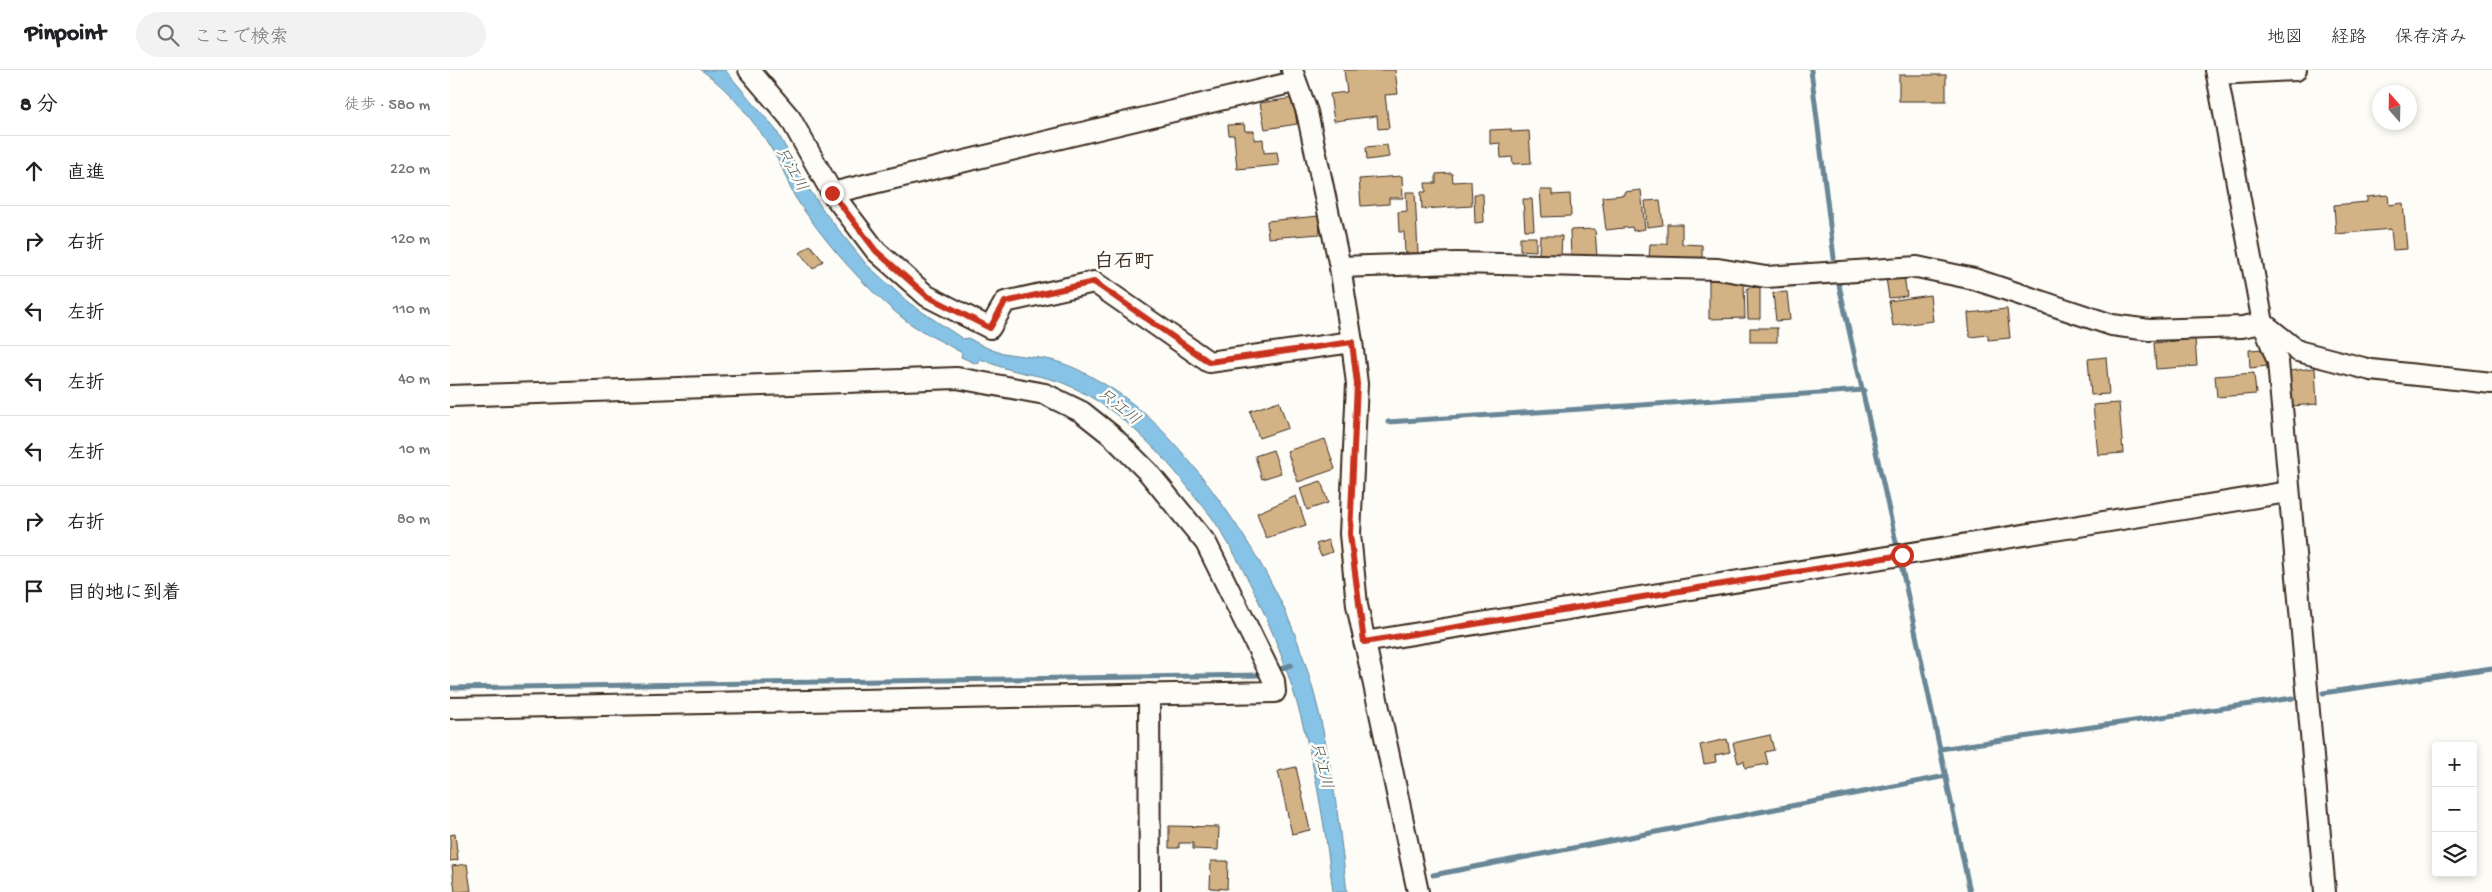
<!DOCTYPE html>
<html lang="ja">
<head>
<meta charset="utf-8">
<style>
  body { margin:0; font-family:"Gochi Hand","Klee One",sans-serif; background:#f2f2f2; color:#202124 }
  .controls { position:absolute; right:15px; bottom:15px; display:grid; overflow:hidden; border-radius:5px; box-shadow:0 2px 8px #0003 }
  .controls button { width:45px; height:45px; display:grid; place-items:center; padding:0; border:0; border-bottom:1px solid #e0e0e0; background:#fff; color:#202124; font:25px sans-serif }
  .compass { position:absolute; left:1922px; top:15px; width:45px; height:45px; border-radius:50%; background:#fff; box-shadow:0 2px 8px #0003; rotate:340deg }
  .stop { position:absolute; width:15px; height:15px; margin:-11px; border:4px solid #c8321e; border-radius:50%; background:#fff }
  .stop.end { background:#c8321e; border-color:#fff; box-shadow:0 1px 5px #0008 }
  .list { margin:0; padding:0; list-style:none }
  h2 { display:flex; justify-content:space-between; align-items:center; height:65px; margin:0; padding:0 20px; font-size:21px }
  h2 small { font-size:16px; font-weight:400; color:#757577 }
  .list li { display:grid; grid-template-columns:32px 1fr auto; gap:15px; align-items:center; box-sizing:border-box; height:70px; padding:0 20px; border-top:1px solid #e0e0e0 }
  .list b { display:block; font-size:19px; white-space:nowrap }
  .list em { font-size:16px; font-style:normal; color:#757577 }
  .icon { flex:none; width:28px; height:28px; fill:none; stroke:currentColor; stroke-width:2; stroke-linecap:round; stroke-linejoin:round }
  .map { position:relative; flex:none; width:2042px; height:822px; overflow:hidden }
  header { display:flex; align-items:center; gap:30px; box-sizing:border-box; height:70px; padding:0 25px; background:#fff; border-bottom:1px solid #e0e0e0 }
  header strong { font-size:24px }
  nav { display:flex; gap:28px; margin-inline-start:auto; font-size:18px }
  .search { width:350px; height:45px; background:#f2f2f2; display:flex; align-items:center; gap:12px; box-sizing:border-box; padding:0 18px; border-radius:28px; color:#757577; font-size:19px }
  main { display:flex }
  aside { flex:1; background:#fff }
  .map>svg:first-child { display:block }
  .water { fill:#86c3e6; stroke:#688696 }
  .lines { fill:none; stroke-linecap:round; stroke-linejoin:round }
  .stream { stroke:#688696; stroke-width:5 }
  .building { fill:#d3b386; stroke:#3b2a1e }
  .minor-casing { stroke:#3b2a1e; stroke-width:24 }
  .minor { stroke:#fdfcf7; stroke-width:20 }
  .route { stroke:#c8321e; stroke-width:6 }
  .labels { text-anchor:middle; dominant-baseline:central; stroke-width:5; stroke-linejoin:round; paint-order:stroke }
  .water-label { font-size:16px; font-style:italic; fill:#52585a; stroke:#fdfcf7 }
  .district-label { font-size:20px; font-weight:bold; fill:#3b2a1e; stroke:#fdfcf7 }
</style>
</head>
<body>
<header>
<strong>Pinpoint</strong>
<div class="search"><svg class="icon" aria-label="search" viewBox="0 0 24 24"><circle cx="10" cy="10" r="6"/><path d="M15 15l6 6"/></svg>ここで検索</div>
<nav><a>地図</a><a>経路</a><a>保存済み</a></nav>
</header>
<main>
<aside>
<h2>8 分<small>徒歩 · 580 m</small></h2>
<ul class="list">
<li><svg class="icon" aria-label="ahead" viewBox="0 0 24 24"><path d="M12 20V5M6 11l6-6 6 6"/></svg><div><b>直進</b></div><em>220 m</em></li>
<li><svg class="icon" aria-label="right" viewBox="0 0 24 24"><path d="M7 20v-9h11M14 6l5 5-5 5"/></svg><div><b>右折</b></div><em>120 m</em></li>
<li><svg class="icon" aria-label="left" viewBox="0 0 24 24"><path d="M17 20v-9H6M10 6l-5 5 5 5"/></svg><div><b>左折</b></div><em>110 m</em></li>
<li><svg class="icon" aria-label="left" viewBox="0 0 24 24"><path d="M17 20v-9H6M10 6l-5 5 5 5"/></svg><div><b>左折</b></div><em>40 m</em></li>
<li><svg class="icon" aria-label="left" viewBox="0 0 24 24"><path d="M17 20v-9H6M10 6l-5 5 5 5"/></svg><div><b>左折</b></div><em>10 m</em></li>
<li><svg class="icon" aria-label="right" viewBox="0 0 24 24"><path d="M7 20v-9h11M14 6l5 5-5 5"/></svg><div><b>右折</b></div><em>80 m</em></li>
<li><svg class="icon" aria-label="arrive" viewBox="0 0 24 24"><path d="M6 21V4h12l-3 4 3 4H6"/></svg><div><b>目的地に到着</b></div></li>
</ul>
</aside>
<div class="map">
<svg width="2042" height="822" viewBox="0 0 2042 822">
  <rect width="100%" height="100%" fill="#fdfcf7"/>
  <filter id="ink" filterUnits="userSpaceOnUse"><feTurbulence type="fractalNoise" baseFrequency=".02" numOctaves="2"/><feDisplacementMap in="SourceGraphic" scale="10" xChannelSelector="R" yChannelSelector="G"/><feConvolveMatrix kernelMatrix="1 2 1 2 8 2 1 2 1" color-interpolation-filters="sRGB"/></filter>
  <g filter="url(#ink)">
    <path class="water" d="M251 0H275L326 60 357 116 376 144 416 194 459 233 513 269 518 268C526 272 536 278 545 281 563 286 583 286 601 290 618 294 634 302 649 311 691 334 724 371 753 408 783 448 811 490 833 536 874 625 886 725 897 822H883C867 688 841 574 769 458 760 443 747 430 737 416 705 376 667 338 620 316 601 307 579 305 558 299 549 297 539 292 530 289L527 294 511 287 512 283C492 271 468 261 450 246 410 213 373 170 345 127 339 117 336 106 331 96 314 63 282 21 251 0Z"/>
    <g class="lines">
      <g class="stream">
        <polyline points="1361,0 1384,188"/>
        <polyline points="1389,215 1448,481"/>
        <polyline points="938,352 1414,320"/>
        <polyline points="1450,489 1520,822"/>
        <polyline points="830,599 841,595"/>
        <polyline points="0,618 811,605"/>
        <polyline points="1873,623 2042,598"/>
        <polyline points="1490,679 1843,628"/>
        <polyline points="983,805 1496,706"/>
      </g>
    </g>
    <g class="building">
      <polygon points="894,0 945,0 948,24 935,25 939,58 928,59 927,46 884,51 880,24 897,22"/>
      <rect x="1449" y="5" width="47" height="26"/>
      <polygon points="843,28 847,54 815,59 810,33"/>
      <polygon points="794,54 795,61 804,61 804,70 813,69 814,83 827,82 829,95 787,99 784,65 779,65 778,55"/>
      <polygon points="1061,59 1061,62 1079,61 1081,93 1063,94 1062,87 1051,88 1050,73 1040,74 1040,60"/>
      <polygon points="937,75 939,87 917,90 916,77"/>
      <polygon points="1002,103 1003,112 1021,111 1022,136 972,139 971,122 976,122 975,113 986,113 986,104"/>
      <polygon points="952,106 953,128 939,128 939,134 911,136 909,109"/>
      <polygon points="1090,120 1102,120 1102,125 1120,124 1121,146 1092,147"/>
      <polygon points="1191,120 1195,159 1183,161 1182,157 1156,160 1152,127 1174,125 1174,122"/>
      <polygon points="956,122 965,122 968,183 955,183 954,162 949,162 948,142 957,141"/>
      <polygon points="1024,124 1033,124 1034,152 1025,153"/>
      <polygon points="1938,125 1939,135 1953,133 1957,179 1943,180 1941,159 1886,164 1884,135 1917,132 1917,127"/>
      <polygon points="1073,129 1082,129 1084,160 1075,160"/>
      <polygon points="1210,130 1213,155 1197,157 1195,131"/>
      <polygon points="869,146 870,164 818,168 817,151"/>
      <polygon points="1217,154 1232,154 1232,174 1252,175 1252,191 1199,190 1200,174 1217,174"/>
      <polygon points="1145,159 1147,187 1121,188 1120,160"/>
      <polygon points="1090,166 1112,166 1111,185 1089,184"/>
      <polygon points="1070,167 1086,167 1086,181 1070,180"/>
      <polygon points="360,175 373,191 363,199 350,183"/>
      <polygon points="1454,206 1457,226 1439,228 1436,208"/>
      <polygon points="1259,210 1294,213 1295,248 1259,249"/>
      <polygon points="1310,217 1310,249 1298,249 1297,218"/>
      <polygon points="1337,222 1340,250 1326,251 1323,223"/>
      <polygon points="1480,225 1483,251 1443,256 1439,231"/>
      <polygon points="1557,239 1560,268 1538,270 1538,265 1520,267 1518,243"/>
      <rect x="1300" y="258" width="27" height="14"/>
      <polygon points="1745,269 1747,296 1706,299 1704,273"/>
      <polygon points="1815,279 1817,296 1800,298 1799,280"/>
      <polygon points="1656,287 1659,324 1641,325 1638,289"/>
      <polygon points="1865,298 1867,334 1842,336 1839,301"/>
      <polygon points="1804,303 1806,324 1767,327 1765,306"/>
      <polygon points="829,331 838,358 809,368 800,341"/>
      <polygon points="1669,333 1673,383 1648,385 1643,335"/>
      <polygon points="875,369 885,399 848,412 837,381"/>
      <polygon points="823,380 831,403 812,409 805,386"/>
      <polygon points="871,411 878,433 857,440 850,418"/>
      <polygon points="846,426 856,455 816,468 807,443"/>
      <polygon points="878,470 882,482 871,486 866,474"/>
      <polygon points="1320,665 1324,680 1315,682 1318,694 1295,698 1294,691 1288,693 1283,673"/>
      <polygon points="1277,669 1280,682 1265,685 1266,692 1254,694 1250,675"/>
      <polygon points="846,697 860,760 842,764 828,701"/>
      <polygon points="719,756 769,757 768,780 743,779 743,773 729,773 729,778 719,778"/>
      <polygon points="5,764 8,790 0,791 0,765"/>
      <polygon points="761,791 778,791 777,819 760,818"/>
      <polygon points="17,794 21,821 5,822 2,796"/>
    </g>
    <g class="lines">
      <g class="minor-casing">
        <g id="minor">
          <polyline points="299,0 340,48 382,123 426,181 477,226 540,258 555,232 644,212 759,292 902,272"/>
          <polyline points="842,0 857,42 890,197 902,272 907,314 900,464 907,535 968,822"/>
          <polyline points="1766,0 1813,253 1828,292 1875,822"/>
          <polyline points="1767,4 1846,0"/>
          <polyline points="382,123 844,12"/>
          <polyline points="890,197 1007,193 1268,199 1316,207 1467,197 1524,209 1662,255 1699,260 1792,257 1813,253 1848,281 1921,300 2042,313"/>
          <polyline points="0,326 507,308 595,324 632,342 661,365 698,402 756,473 824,611 825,622 0,638"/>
          <polyline points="914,572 1838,422"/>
          <polyline points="699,624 700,822"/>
        </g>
      </g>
      <use href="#minor" class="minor"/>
    </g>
  </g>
  <g class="lines" filter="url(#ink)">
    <polyline class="route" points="382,123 426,181 477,226 540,258 555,232 644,212 759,292 902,272 907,314 900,464 914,572 1452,485"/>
  </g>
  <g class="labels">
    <g class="water-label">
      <text transform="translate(340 100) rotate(61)">只江川</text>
      <text transform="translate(668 338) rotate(39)">只江川</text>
      <text transform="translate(870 696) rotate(76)">只江川</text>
    </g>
    <g class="district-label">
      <text x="674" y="193">白石町</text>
    </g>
  </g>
</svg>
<div class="controls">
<button>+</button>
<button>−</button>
<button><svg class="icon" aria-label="layers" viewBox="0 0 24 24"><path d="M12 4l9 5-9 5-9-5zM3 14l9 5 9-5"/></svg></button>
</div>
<svg class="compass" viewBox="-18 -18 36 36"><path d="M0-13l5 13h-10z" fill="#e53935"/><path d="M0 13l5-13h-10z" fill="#757577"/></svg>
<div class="stop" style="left:1452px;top:485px"></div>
<div class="stop end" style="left:382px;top:123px"></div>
</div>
</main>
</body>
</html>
